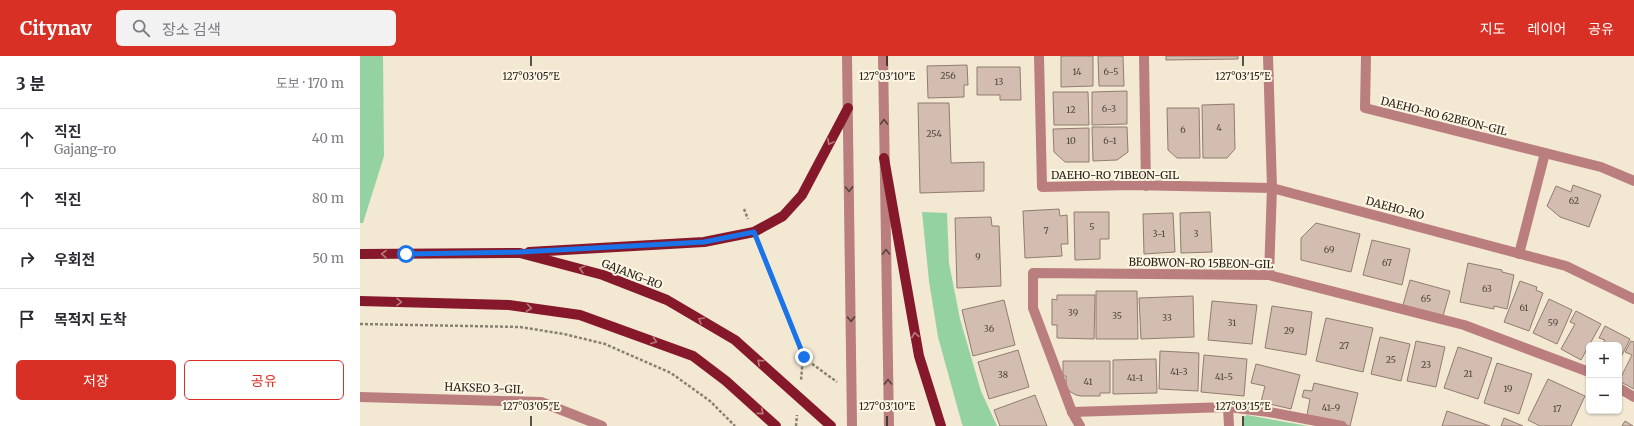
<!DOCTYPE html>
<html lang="ko">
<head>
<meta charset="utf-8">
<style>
  body { margin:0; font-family:Merriweather,"Noto Sans KR",serif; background:#f2f2f3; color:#2b2b33 }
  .controls { position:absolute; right:12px; bottom:12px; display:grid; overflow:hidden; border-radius:6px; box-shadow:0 1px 3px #0004 }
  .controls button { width:36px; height:36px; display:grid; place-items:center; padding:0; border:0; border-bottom:1px solid #e1e1e2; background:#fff; color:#2b2b33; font:20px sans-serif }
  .stop { position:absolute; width:12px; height:12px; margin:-9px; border:3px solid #1a73e8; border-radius:50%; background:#fff }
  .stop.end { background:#1a73e8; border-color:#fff; box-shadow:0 1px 4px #0008 }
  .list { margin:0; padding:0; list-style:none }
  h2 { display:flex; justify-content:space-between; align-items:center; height:52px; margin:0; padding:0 16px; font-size:17px }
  h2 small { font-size:13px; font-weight:400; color:#7c7c81 }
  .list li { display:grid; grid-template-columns:26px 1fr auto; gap:12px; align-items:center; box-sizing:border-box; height:60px; padding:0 16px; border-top:1px solid #e1e1e2 }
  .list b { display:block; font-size:15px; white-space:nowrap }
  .list p { margin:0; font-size:13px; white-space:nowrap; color:#7c7c81 }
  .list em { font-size:13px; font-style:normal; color:#7c7c81 }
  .actions { display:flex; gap:8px; padding:12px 16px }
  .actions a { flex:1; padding:9px 0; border:1px solid #d93025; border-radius:6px; text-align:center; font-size:14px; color:#d93025 }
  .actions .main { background:#d93025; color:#fff }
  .icon { flex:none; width:22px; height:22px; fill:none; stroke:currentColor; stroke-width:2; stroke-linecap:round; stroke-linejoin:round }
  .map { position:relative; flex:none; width:1274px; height:370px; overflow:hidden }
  header { display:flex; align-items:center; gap:24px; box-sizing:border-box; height:56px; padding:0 20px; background:#d93025; color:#fff }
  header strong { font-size:19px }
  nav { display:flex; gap:22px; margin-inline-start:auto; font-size:14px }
  .search { width:280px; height:36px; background:#f2f2f3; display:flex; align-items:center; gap:10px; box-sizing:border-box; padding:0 14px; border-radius:6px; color:#7c7c81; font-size:15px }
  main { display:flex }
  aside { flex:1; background:#fff }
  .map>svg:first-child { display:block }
  .green { fill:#95d2a2 }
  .building { fill:#d3bcb0; stroke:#917c70 }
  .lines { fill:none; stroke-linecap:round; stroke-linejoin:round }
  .path { stroke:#888172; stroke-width:2.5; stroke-dasharray:3 2; stroke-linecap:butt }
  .minor { stroke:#ba7e7f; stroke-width:10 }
  .major { stroke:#85182a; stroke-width:10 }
  .oneway { stroke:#5a423d }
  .oneway2 { stroke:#bb7b7e }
  .route { stroke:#1a73e8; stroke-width:5 }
  .ticks { fill:none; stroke:#26221a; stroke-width:1.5 }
  .labels { text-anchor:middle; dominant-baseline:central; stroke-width:4; stroke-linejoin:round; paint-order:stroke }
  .number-label { font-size:9px; fill:#514840 }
  .street-label { font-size:11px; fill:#26221a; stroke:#fef5e4 }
  .ticks-label { font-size:10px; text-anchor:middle; fill:#26221a; stroke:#fef5e4; stroke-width:4; stroke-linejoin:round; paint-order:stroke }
</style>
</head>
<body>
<header>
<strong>Citynav</strong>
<div class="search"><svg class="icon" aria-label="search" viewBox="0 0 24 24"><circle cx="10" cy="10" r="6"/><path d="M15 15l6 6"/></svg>장소 검색</div>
<nav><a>지도</a><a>레이어</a><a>공유</a></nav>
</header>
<main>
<aside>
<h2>3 분<small>도보 · 170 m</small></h2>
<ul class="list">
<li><svg class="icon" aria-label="ahead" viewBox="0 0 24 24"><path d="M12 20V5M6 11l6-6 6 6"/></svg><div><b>직진</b><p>Gajang-ro</p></div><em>40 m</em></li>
<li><svg class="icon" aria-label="ahead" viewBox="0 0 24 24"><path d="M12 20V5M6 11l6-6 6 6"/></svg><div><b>직진</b></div><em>80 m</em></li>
<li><svg class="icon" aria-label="right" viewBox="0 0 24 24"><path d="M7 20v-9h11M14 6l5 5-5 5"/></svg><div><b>우회전</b></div><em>50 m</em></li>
<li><svg class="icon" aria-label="arrive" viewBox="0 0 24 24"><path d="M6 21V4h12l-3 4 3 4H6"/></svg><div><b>목적지 도착</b></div></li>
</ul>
<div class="actions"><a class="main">저장</a><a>공유</a></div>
</aside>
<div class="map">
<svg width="1274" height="370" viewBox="0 0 1274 370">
  <rect width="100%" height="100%" fill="#f3e8d2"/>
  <g class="green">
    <polygon points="0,0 23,0 24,100 3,167 0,167"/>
    <polygon points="562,156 587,157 589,207 600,263 621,335 637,370 603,370 602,368 578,281 569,225"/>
    <polygon points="887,359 948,370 882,370 882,362"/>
  </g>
  <g class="building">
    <polygon points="701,0 733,0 733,30 701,31"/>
    <polygon points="738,0 763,0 764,30 739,30"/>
    <polygon points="806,0 878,0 878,3 806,4"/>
    <polygon points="607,9 608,29 604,29 604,41 568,42 567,10"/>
    <polygon points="617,11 660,11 661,44 640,44 640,39 617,39"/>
    <polygon points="767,35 767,68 732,69 732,36"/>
    <polygon points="693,36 728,36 729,69 694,69"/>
    <polygon points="558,47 589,47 591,107 624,106 624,135 560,137"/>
    <polygon points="874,48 875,93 867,102 843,102 842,49"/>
    <polygon points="807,52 839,52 840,102 817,102 808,94"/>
    <polygon points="732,71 767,71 768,96 757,104 733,105"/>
    <polygon points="729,72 729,106 705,106 694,96 693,73"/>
    <polygon points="1213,129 1241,139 1229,171 1200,161 1187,150 1196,130 1211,136"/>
    <polygon points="699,153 700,160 707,159 708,188 701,188 702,200 665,202 663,155"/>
    <polygon points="714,156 749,156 749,183 740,183 740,203 715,204"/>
    <polygon points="850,156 852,196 821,197 820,157"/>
    <polygon points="813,157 815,196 784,198 783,158"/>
    <polygon points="631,161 632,170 639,170 641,230 597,232 595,162"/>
    <polygon points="956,167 1000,178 991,216 941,204 941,182"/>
    <polygon points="1012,184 1050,193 1042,229 1003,219"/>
    <polygon points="1108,207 1142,214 1142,216 1154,219 1147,253 1134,250 1134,253 1100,246"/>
    <polygon points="1050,224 1090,235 1083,260 1043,249"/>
    <polygon points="1160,225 1177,231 1176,234 1183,237 1169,275 1144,266"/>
    <polygon points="736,235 777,235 778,283 736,283"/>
    <polygon points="697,239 735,239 734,283 697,282 697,269 692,269 692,243 697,244"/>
    <polygon points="833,240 834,281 781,283 779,242"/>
    <polygon points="1189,243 1212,254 1197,288 1173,277"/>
    <polygon points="644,244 655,289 613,300 602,254"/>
    <polygon points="852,245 897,249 892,288 848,284"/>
    <polygon points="912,250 952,256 946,299 905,292"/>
    <polygon points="1216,255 1241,268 1221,304 1201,293 1215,268 1210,266"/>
    <polygon points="966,262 1013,272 1003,316 956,305"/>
    <polygon points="1245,270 1270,283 1259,305 1259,289 1242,289 1245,284 1239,282"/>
    <polygon points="1020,281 1050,288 1041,325 1011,318"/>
    <polygon points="1056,285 1085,291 1076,331 1047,325"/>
    <polygon points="1271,285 1274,286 1274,333 1259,325 1272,299 1265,296"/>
    <polygon points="1098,291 1132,302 1118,343 1084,332"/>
    <polygon points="658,294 669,331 629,343 618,306"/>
    <polygon points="800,295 839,297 838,335 799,333"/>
    <polygon points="844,299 887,303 884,340 841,336"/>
    <polygon points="796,303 797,337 753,338 753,304"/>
    <polygon points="703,305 750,305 750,337 740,337 740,340 721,340 716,339 709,335 706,330 706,320 703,320"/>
    <polygon points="1137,307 1172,318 1159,358 1124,347"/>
    <polygon points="896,308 940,319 931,353 901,346 905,330 891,327"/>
    <polygon points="1188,323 1225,340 1211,370 1180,370 1168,364"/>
    <polygon points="954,327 998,337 990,370 947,359 950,343 942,341 944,334 952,335"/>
    <polygon points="675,339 687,370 640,370 634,354"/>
    <polygon points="1087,355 1130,370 1082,370"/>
    <polygon points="1144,362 1163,370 1141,370"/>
    <polygon points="1265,365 1273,370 1262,370"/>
  </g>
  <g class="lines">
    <g class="path">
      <polyline points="384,153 388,163"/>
      <polyline points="399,189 443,301 441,324"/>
      <polyline points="0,268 160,271 204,278 245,288 311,317 350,345 375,370"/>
      <polyline points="444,302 477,326"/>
      <polyline points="436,370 437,359"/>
    </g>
    <g class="minor">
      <polyline points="487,0 492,370"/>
      <polyline points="523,0 529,370"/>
      <polyline points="679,0 682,131 771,129 912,132 909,219"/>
      <polyline points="784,0 786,130"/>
      <polyline points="908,0 912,132 1206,210 1274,243"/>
      <polyline points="1006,0 1005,52 1241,111 1274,125"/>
      <polyline points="1159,198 1185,97"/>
      <polyline points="1259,332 1274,341"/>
      <polyline points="0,341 181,346 242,370"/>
      <polyline points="868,351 869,370"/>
      <polyline points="712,356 868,351 909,356 982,370"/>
      <polyline points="720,370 712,356 673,252 673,217 909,219 1104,269 1229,316"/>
    </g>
    <g class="major">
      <polyline points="524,102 559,300 581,370"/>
      <polyline points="169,196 344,186 394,176 423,160 442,139 488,52"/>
      <polyline points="0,198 160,197 243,219 307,244 375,284 471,370"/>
      <polyline points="0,245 149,249 220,259 333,300 366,325 416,370"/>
    </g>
  </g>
  <defs><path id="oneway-chevron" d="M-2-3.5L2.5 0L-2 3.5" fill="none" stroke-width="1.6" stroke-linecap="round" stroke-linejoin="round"/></defs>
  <g class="oneway">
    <use href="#oneway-chevron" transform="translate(524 66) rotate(-91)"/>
    <use href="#oneway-chevron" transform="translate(489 133) rotate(89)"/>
    <use href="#oneway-chevron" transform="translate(526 196) rotate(-91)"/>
    <use href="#oneway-chevron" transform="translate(491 263) rotate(89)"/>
    <use href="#oneway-chevron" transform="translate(528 326) rotate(-91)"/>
  </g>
  <g class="oneway2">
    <use href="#oneway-chevron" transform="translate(470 86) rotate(118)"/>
    <use href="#oneway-chevron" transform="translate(24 198) rotate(-179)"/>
    <use href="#oneway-chevron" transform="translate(222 213) rotate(-165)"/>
    <use href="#oneway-chevron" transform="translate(39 246) rotate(1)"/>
    <use href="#oneway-chevron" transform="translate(169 252) rotate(8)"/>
    <use href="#oneway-chevron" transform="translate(341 264) rotate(-150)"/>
    <use href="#oneway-chevron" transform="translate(555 279) rotate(-100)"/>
    <use href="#oneway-chevron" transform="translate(294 285) rotate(21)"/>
    <use href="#oneway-chevron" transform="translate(400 306) rotate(-138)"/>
    <use href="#oneway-chevron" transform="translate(401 356) rotate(41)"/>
  </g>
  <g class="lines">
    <polyline class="route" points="46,198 160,196 344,186 394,176 444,301"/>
  </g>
  <path class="ticks" d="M171 0V10M527 0V10M883 0V10M171 360V370M527 360V370M883 360V370"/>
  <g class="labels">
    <g class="number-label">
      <text x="717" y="15">14</text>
      <text x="751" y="15">6-5</text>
      <text x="588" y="19">256</text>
      <text x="639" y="25">13</text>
      <text x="749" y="52">6-3</text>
      <text x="711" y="53">12</text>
      <text x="859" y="71">4</text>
      <text x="823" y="73">6</text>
      <text x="574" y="77">254</text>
      <text x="711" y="84">10</text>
      <text x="750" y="84">6-1</text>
      <text x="1214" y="144">62</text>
      <text x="732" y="170">5</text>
      <text x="686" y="174">7</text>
      <text x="799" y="177">3-1</text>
      <text x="836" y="177">3</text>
      <text x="969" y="193">69</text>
      <text x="618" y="200">9</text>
      <text x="1027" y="206">67</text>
      <text x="1127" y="232">63</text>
      <text x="1066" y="242">65</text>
      <text x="1164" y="251">61</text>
      <text x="713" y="256">39</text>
      <text x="757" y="259">35</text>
      <text x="807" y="261">33</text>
      <text x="872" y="266">31</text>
      <text x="1193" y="266">59</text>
      <text x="629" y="272">36</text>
      <text x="929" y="274">29</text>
      <text x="984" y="289">27</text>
      <text x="1031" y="303">25</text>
      <text x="1066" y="308">23</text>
      <text x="819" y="315">41-3</text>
      <text x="1108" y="317">21</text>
      <text x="643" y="318">38</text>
      <text x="864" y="320">41-5</text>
      <text x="775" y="321">41-1</text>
      <text x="728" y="325">41</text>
      <text x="1148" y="332">19</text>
      <text x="971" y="351">41-9</text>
      <text x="1197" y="352">17</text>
    </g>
    <g class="street-label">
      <text transform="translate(1084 60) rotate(14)">DAEHO-RO 62BEON-GIL</text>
      <text x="755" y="119">DAEHO-RO 71BEON-GIL</text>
      <text transform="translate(1035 152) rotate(15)">DAEHO-RO</text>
      <text transform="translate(841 207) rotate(1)">BEOBWON-RO 15BEON-GIL</text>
      <text transform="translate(272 218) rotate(21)">GAJANG-RO</text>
      <text transform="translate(124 332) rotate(2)">HAKSEO 3-GIL</text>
    </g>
  </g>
  <g class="ticks-label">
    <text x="171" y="24">127°03'05"E</text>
    <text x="527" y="24">127°03'10"E</text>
    <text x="883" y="24">127°03'15"E</text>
    <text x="171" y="354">127°03'05"E</text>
    <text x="527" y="354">127°03'10"E</text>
    <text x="883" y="354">127°03'15"E</text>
  </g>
</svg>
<div class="controls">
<button>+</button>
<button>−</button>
</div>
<div class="stop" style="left:46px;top:198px"></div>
<div class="stop end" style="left:444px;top:301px"></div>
</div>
</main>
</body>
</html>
